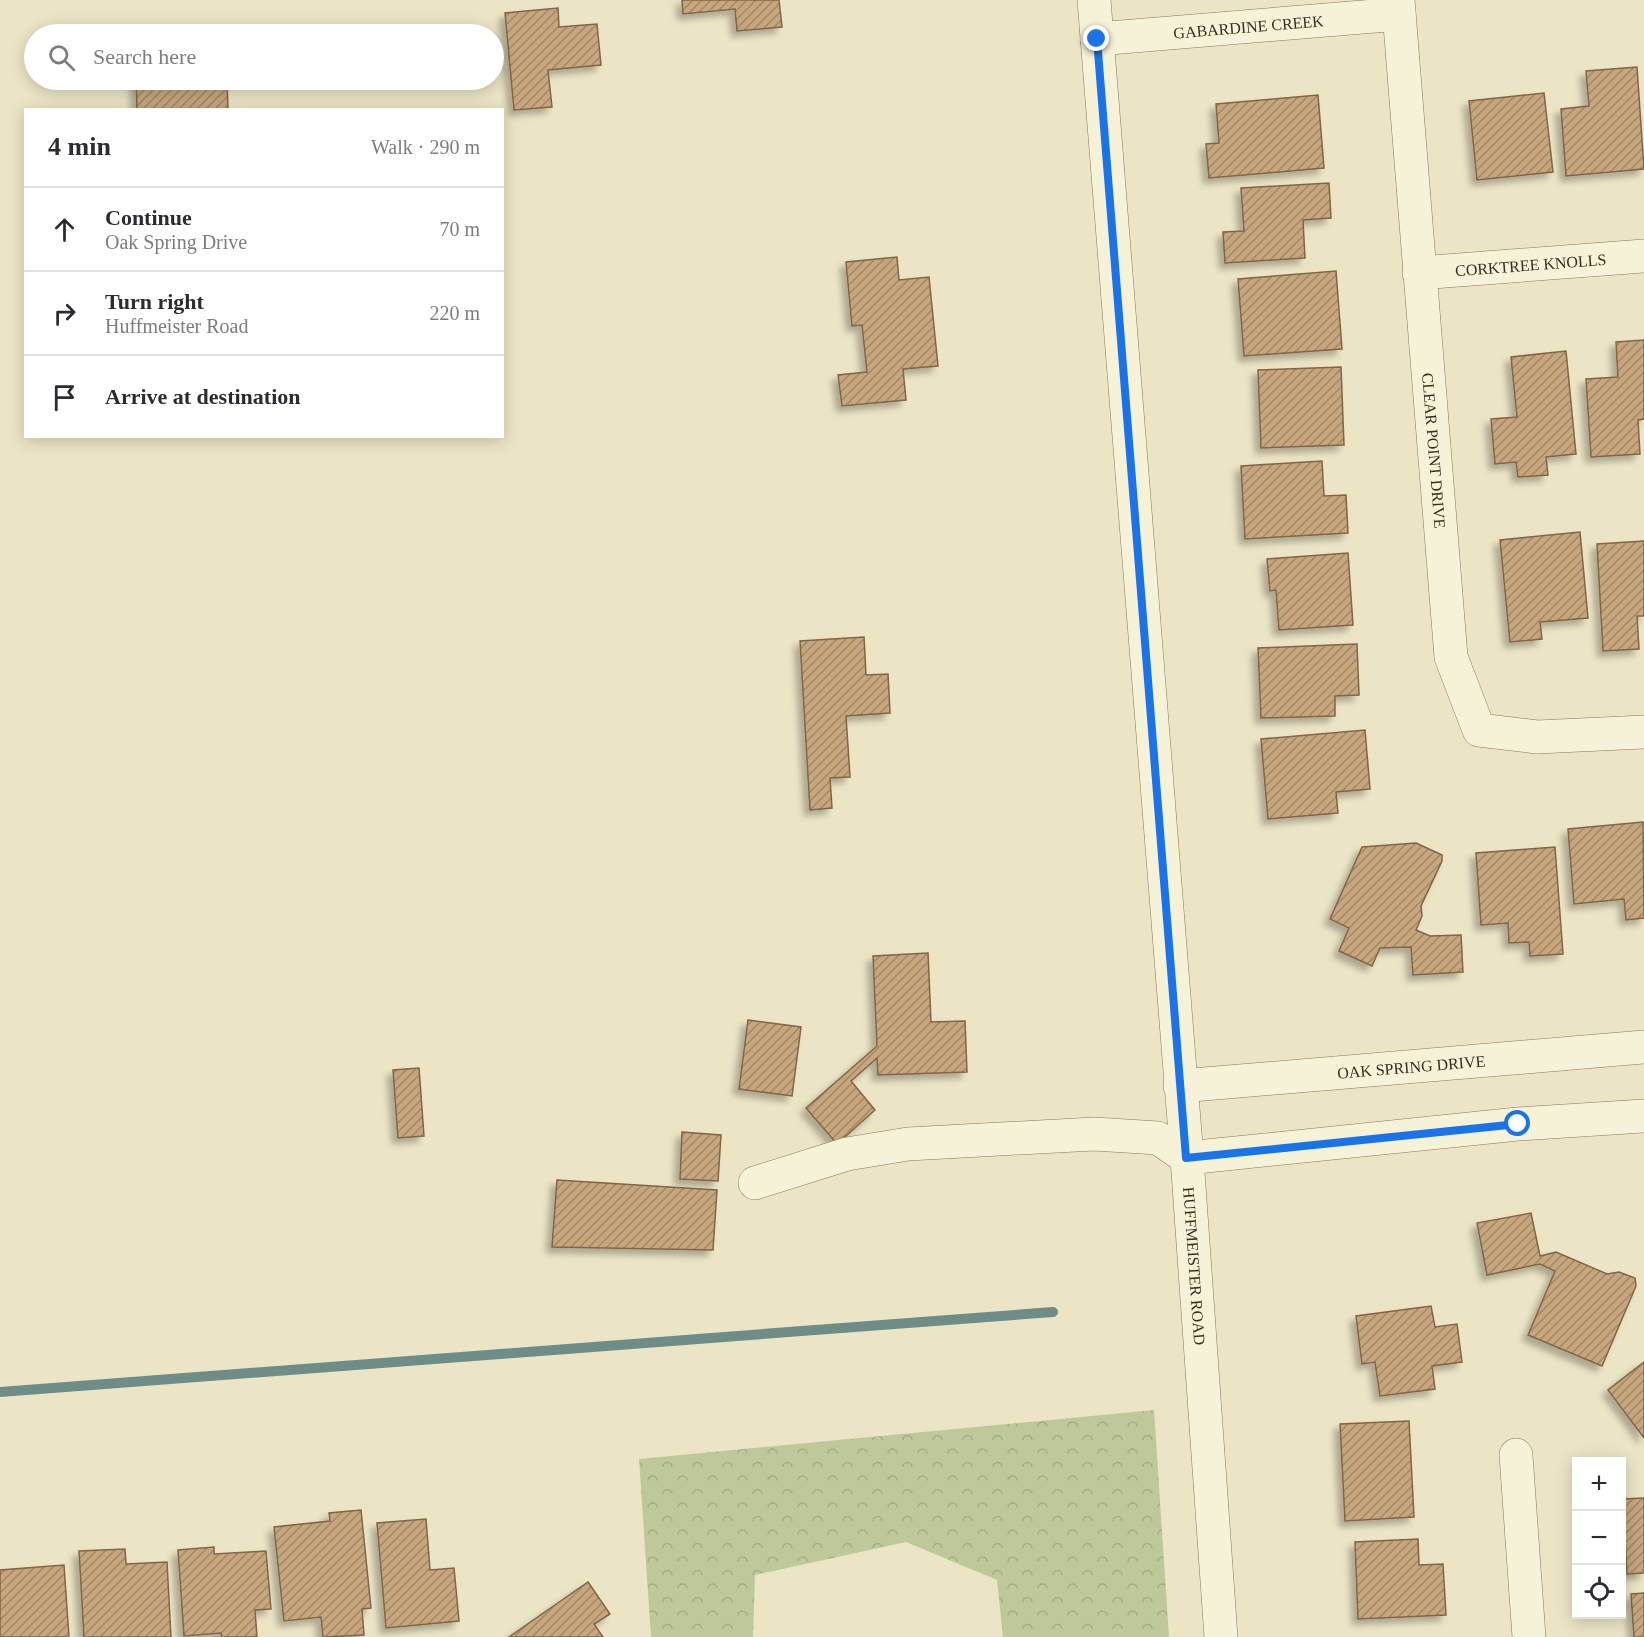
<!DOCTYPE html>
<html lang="en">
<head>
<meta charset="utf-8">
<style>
  body { margin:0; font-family:"Times New Roman",serif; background:#f2f2f3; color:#2b2b33 }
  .controls { position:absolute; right:18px; bottom:18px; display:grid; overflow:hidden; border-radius:0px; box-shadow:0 3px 15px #0003 }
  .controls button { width:54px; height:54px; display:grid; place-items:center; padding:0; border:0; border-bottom:2px solid #e1e1e2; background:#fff; color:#2b2b33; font:30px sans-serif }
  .stop { position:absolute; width:18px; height:18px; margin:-14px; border:4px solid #1a73e8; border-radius:50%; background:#fff }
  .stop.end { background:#1a73e8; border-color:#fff; box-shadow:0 2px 6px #0008 }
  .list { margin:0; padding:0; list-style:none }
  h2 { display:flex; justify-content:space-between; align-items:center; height:78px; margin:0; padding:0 24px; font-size:26px }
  h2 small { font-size:20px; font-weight:400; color:#7c7c81 }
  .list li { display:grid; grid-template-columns:39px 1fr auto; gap:18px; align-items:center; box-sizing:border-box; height:84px; padding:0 24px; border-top:2px solid #e1e1e2 }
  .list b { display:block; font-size:22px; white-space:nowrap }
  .list p { margin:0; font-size:20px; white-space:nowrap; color:#7c7c81 }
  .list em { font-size:20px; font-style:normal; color:#7c7c81 }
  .icon { flex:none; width:33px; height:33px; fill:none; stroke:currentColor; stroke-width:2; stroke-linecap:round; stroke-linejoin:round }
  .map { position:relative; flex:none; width:1644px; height:1637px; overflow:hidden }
  .search { position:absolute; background:#fff; box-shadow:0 3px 15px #0003; left:24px; top:24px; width:480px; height:66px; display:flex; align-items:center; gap:15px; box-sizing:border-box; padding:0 21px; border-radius:33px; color:#7c7c81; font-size:22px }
  .panel { position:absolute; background:#fff; box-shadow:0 3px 15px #0003; left:24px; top:108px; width:480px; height:330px; border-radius:0px }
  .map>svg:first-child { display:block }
  .forest { fill:url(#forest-crowns) }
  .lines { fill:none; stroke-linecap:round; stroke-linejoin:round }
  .stream { stroke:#6e8d89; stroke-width:10 }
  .building { fill:url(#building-hatch); stroke:#826544; stroke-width:1.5; filter:url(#shadow) }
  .minor-casing { stroke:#85785d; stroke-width:34 }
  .minor { stroke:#f6f2d8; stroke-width:33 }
  .route { stroke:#1a73e8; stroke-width:8 }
  .labels { text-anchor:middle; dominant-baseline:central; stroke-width:5; stroke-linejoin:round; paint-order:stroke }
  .street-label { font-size:16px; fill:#362e1f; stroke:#f3eed4 }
</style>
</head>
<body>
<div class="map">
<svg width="1644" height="1637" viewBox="0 0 1644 1637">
  <defs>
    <pattern id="forest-crowns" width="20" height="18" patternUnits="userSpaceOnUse" patternTransform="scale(1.5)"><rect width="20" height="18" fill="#bdc99a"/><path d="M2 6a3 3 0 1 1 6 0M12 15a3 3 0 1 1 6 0" fill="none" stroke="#a3ad84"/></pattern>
    <pattern id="building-hatch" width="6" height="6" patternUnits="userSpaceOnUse" patternTransform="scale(1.5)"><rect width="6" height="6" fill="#c7a67e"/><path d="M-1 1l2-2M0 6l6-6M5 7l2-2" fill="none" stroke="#a28867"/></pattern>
    <filter id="shadow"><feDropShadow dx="-5.5" dy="5.5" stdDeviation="3" flood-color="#0004"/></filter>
  </defs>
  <rect width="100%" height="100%" fill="#ebe5c5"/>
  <polygon class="forest" points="1154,1410 1169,1637 1003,1637 997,1580 906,1542 755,1575 753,1637 651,1637 639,1459"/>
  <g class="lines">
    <polyline class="stream" points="0,1392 1053,1312"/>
  </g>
  <g class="building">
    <polygon points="682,0 779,0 782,27 737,31 735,9 683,14"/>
    <polygon points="558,8 559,27 597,24 601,65 548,70 552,107 514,110 505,13"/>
    <polygon points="1637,67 1644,169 1566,176 1561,109 1589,106 1586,71"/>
    <polygon points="136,80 227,80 228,110 137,110"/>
    <polygon points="1544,93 1553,172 1477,180 1469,101"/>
    <polygon points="1318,95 1324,168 1209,178 1206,144 1219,143 1216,104"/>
    <polygon points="1329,183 1331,218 1303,220 1305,258 1225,263 1223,232 1244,231 1241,188"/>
    <polygon points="897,257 899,280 929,277 938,366 903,369 906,400 842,406 838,375 867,372 862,325 852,326 846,262"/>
    <polygon points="1336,271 1342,349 1244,356 1238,279"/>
    <polygon points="1644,340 1644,419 1638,420 1640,454 1591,457 1586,379 1618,377 1616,342"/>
    <polygon points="1566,351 1576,454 1546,457 1548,475 1518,477 1516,462 1495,464 1491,419 1517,417 1511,357"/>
    <polygon points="1341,367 1344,445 1261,448 1258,370"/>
    <polygon points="1322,461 1324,496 1346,495 1348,533 1245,539 1241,466"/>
    <polygon points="1580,532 1588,618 1540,622 1542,639 1510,642 1500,540"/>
    <polygon points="1644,541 1644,616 1637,616 1639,649 1603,651 1597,544"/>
    <polygon points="1348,553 1353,625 1279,630 1276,590 1270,591 1267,559"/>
    <polygon points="864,637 866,675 888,674 890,713 846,716 850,777 830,778 832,808 810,810 800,641"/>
    <polygon points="1357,644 1359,695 1335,696 1335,716 1261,718 1258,648"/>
    <polygon points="1365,730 1370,789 1336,792 1338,813 1268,819 1261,739"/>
    <polygon points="1643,822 1644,918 1626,920 1624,899 1574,904 1568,829"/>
    <polygon points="1416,843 1442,855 1442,861 1421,906 1422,916 1416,930 1430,936 1461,935 1463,972 1413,975 1411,947 1380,948 1372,966 1339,951 1349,928 1330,919 1362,847"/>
    <polygon points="1555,847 1563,954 1530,956 1529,942 1509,943 1508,923 1481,925 1476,853"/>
    <polygon points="928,953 931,1022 965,1021 967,1072 878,1075 877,1058 851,1081 875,1110 837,1144 806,1108 877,1046 873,956"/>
    <polygon points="748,1020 801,1027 792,1096 739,1089"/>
    <polygon points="419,1068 424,1136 398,1138 393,1070"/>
    <polygon points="682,1132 721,1135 718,1181 680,1179"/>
    <polygon points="557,1180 717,1190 713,1250 552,1247"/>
    <polygon points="1531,1213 1540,1256 1556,1252 1607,1274 1619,1272 1635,1278 1636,1286 1602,1366 1528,1335 1555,1271 1540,1264 1487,1275 1477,1223"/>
    <polygon points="1431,1306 1435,1327 1457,1324 1462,1362 1432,1366 1435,1389 1380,1396 1375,1362 1362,1364 1356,1316"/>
    <polygon points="1644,1362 1644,1438 1608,1390"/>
    <polygon points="1409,1421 1414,1517 1345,1521 1340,1424"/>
    <polygon points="1644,1498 1644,1573 1627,1574 1623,1499"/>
    <polygon points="361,1510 371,1608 362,1609 364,1635 323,1637 321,1617 284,1621 274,1527 330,1521 329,1513"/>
    <polygon points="426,1519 430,1570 454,1568 459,1621 386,1628 377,1523"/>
    <polygon points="1418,1539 1419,1565 1443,1564 1446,1615 1358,1619 1355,1542"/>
    <polygon points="214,1547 214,1554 266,1551 271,1609 255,1610 257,1637 222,1637 221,1633 184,1636 178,1550"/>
    <polygon points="125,1549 126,1564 167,1562 171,1637 84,1637 79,1551"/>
    <polygon points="64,1565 69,1637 0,1637 0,1570"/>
    <polygon points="588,1582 610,1614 594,1624 603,1637 509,1637"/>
    <polygon points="1644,1593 1644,1637 1634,1637 1631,1594"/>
  </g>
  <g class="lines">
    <g class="minor-casing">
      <g id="minor">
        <path id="s1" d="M1094 0 1187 1158 1221 1637"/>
        <path id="s2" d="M1398 0 1451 657 1479 730 1537 737 1644 732"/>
        <path id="s3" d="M1097 39 1399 14"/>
        <path id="s4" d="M1419 273 1644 256"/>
        <path id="s5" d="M1180 1086 1644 1047"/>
        <polyline points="755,1183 847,1154 908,1144 1094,1134 1158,1138 1187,1158 1518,1124 1644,1116"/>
        <polyline points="1516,1455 1529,1637"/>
      </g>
    </g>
    <use href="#minor" class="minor"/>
  </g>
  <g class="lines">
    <polyline class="route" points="1097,39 1186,1158 1518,1124"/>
  </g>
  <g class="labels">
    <g class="street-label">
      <text stroke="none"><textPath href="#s3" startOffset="152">GABARDINE CREEK</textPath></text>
      <text stroke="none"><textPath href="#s4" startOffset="112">CORKTREE KNOLLS</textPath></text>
      <text stroke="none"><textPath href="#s2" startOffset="452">CLEAR POINT DRIVE</textPath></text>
      <text stroke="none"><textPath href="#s5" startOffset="232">OAK SPRING DRIVE</textPath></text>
      <text stroke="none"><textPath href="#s1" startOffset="1270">HUFFMEISTER ROAD</textPath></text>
    </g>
  </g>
</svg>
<div class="controls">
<button>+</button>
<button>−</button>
<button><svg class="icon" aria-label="locate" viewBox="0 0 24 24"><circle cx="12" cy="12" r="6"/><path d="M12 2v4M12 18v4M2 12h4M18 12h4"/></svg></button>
</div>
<div class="stop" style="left:1518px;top:1124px"></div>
<div class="stop end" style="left:1097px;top:39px"></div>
<div class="search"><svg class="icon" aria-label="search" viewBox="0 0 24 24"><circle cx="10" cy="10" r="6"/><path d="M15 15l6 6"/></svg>Search here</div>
<section class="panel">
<h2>4 min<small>Walk · 290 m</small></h2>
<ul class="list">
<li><svg class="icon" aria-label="ahead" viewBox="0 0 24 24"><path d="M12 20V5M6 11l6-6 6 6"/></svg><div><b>Continue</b><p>Oak Spring Drive</p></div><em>70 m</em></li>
<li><svg class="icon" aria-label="right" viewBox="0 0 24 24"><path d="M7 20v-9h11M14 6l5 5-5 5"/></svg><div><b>Turn right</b><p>Huffmeister Road</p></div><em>220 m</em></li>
<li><svg class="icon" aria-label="arrive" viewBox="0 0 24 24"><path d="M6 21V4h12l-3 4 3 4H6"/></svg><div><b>Arrive at destination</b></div></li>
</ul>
</section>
</div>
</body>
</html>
